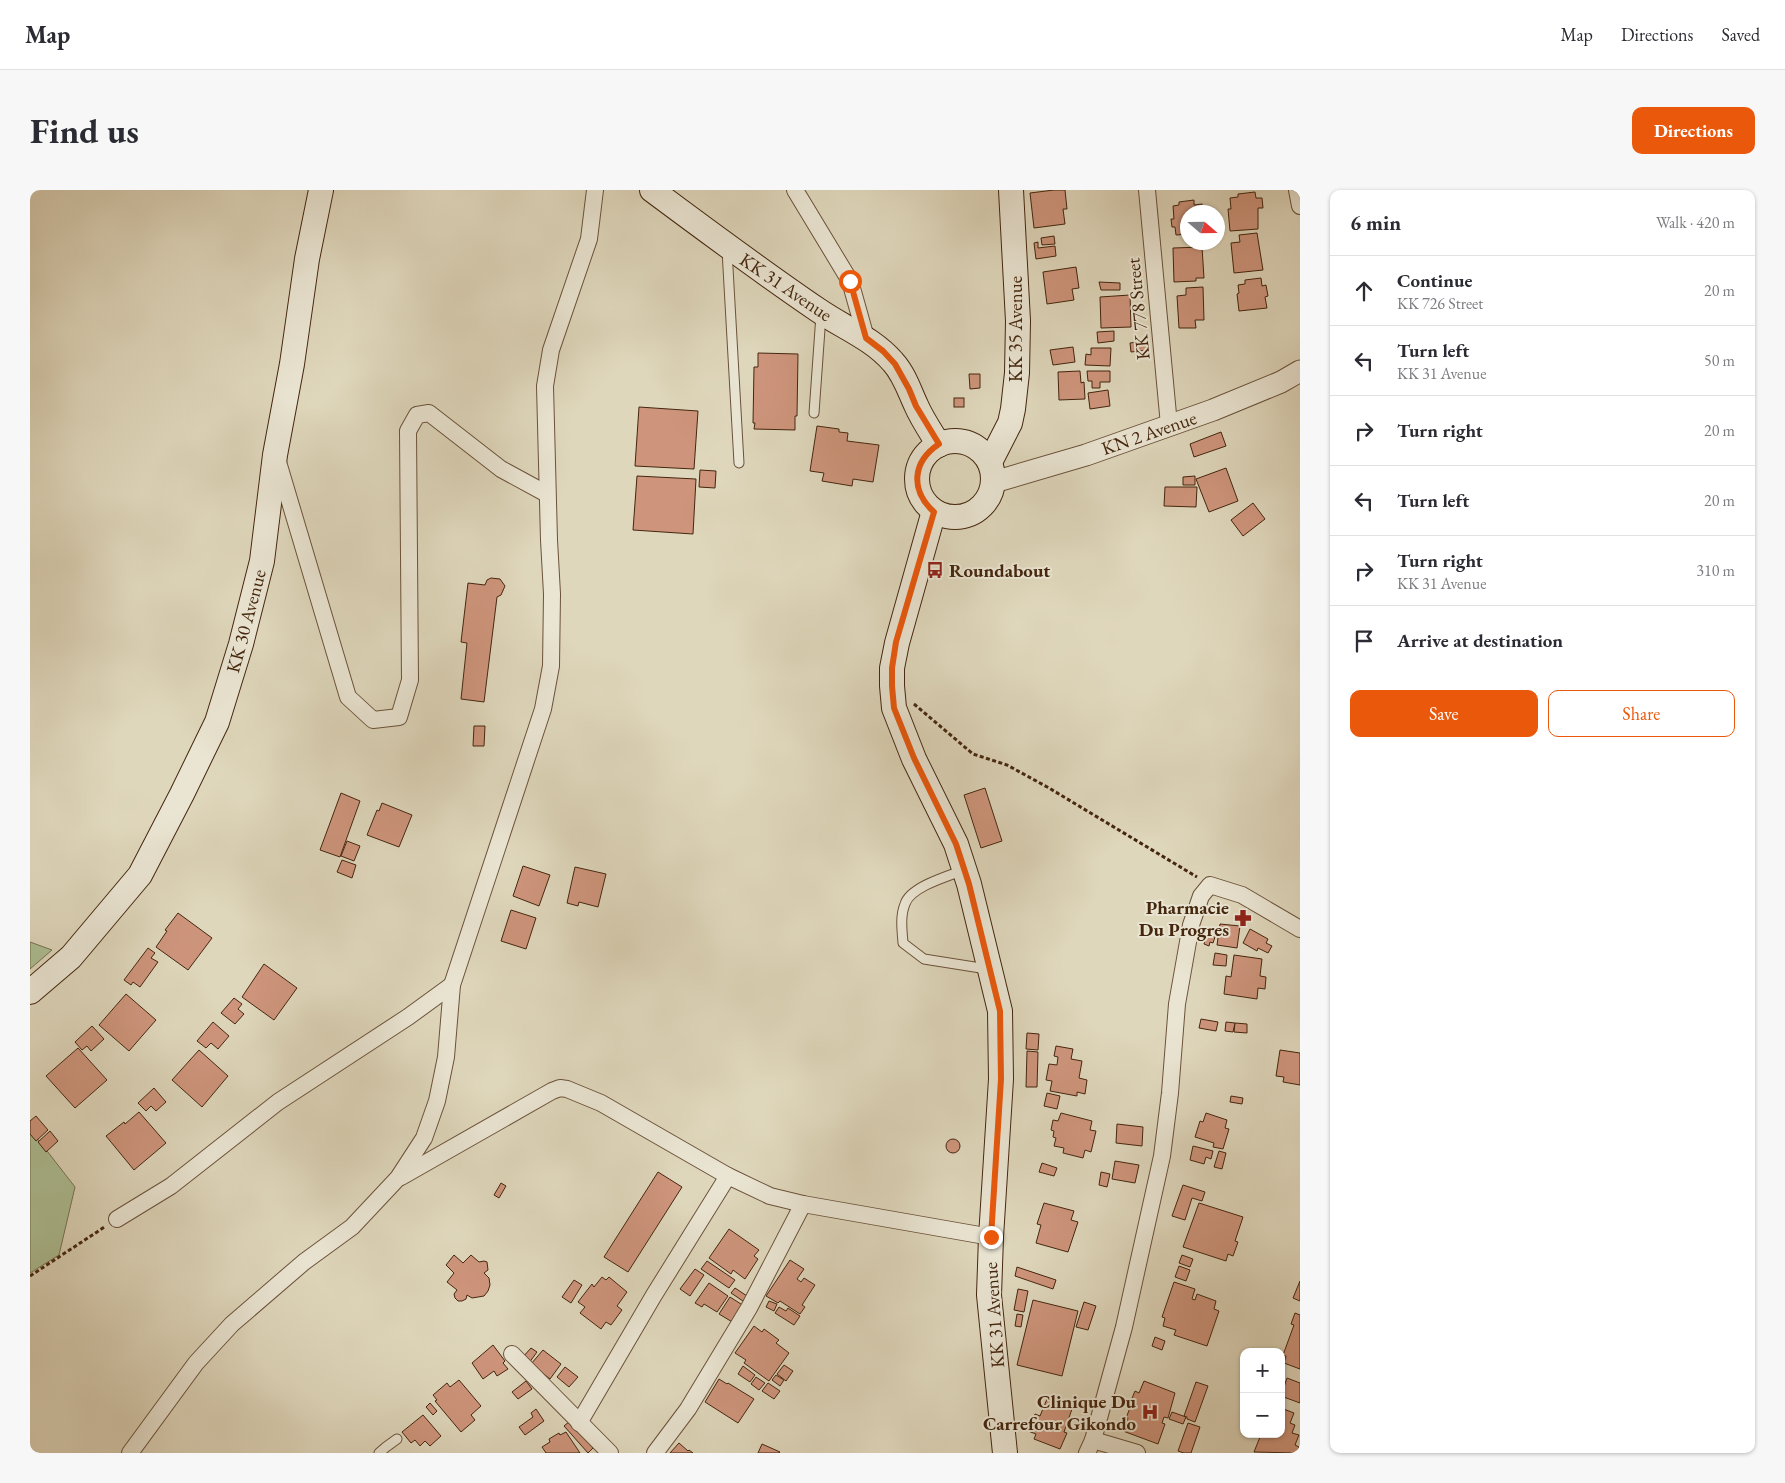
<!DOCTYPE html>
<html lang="en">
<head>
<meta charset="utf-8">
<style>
  body { margin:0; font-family:"EB Garamond",serif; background:#f7f7f7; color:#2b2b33 }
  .controls { position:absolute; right:15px; bottom:15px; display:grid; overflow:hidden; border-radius:10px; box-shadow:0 1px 4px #0004 }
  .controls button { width:45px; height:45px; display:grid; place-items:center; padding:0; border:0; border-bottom:1px solid #e1e1e2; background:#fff; color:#2b2b33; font:25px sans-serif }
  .compass { position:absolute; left:1150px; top:15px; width:45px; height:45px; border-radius:50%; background:#fff; box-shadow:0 1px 4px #0004; rotate:110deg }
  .stop { position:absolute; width:15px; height:15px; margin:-11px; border:4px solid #ea580c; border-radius:50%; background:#fff }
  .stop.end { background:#ea580c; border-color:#fff; box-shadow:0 1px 5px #0008 }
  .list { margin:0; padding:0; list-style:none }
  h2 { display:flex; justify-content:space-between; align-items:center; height:65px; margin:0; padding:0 20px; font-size:21px }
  h2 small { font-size:16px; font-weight:400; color:#7c7c81 }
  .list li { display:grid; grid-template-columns:32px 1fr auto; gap:15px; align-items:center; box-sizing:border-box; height:70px; padding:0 20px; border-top:1px solid #e1e1e2 }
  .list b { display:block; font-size:19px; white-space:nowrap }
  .list p { margin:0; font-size:16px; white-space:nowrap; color:#7c7c81 }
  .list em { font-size:16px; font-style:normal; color:#7c7c81 }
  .actions { display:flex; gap:10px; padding:15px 20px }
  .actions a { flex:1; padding:11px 0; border:1px solid #ea580c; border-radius:10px; text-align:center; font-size:18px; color:#ea580c }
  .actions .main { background:#ea580c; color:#fff }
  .icon { flex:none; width:28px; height:28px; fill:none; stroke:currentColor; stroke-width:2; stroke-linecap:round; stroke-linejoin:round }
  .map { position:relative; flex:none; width:1270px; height:1263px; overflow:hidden; border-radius:10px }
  header { display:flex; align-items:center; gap:30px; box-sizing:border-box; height:70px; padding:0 25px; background:#fff; border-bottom:1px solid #e1e1e2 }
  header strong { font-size:24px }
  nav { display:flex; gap:28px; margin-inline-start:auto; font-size:18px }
  .intro { display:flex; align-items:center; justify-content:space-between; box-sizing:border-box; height:120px; padding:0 30px }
  h1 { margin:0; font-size:35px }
  .button { padding:12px 22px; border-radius:10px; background:#ea580c; color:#fff; font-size:18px; font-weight:700 }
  main { display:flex; gap:30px; padding:0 30px }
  aside { flex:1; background:#fff; border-radius:10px; box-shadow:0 1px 4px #0004 }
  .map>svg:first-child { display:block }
  .green { fill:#adbf94; stroke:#787251 }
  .building { fill:#ce957c; stroke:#44260e }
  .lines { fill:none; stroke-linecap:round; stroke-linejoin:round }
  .service-casing { stroke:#6b523a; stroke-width:11 }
  .minor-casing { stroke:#6b523a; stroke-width:18 }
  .tertiary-casing { stroke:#6b523a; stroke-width:23 }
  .secondary-casing { stroke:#44260e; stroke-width:26 }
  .path { stroke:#44260e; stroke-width:3; stroke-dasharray:4 2.5; stroke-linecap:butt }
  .service { stroke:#eae5d3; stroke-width:9 }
  .minor { stroke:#eae5d3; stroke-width:16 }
  .tertiary { stroke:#eae5d3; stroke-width:21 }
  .secondary { stroke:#eae5d3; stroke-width:24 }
  .route { stroke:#ea580c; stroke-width:6 }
  .labels { text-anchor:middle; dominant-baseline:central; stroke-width:4; stroke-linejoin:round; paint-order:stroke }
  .street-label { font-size:19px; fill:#44260e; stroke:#eae5d3 }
  .poi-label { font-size:19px; font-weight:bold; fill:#44260e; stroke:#eae5d3; text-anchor:end }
</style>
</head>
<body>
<header>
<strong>Map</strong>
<nav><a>Map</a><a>Directions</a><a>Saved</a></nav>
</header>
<div class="intro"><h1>Find us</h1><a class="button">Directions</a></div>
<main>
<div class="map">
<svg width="1270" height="1263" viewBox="0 0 1270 1263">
  <rect width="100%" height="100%" fill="#dfd7bc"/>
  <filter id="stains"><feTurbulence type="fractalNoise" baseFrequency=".004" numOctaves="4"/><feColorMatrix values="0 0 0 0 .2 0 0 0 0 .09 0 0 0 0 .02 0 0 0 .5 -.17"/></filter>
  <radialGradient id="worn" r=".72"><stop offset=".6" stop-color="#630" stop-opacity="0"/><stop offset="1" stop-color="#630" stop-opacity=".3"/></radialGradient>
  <g class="green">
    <polygon points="0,752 22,760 0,779"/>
    <polygon points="0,939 45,997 29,1065 0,1083"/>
  </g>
  <g class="building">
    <polygon points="1024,0 1035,0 1037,19 1033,19 1035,34 1004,38 1000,3"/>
    <polygon points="1225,2 1226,8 1232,8 1233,18 1228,18 1228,39 1200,41 1198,19 1201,19 1200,8 1208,7 1208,4"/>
    <polygon points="1164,10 1164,15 1172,14 1173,22 1158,22 1158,44 1146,45 1145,37 1142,37 1141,29 1144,29 1143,16 1149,15 1149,12"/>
    <polygon points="1227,43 1233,80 1204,83 1201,53 1210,52 1209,45"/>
    <polygon points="1024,46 1025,54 1012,55 1011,48"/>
    <polygon points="1008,52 1008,58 1025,56 1026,66 1006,69 1004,53"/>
    <polygon points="1172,57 1174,88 1166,88 1166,91 1144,92 1143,58"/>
    <polygon points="1046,77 1049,98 1042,99 1044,110 1017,114 1013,82"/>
    <polygon points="1231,88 1232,96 1236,95 1238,106 1235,107 1237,118 1209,121 1207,104 1209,103 1208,95 1215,94 1215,90"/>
    <polygon points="1069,92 1090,93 1090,100 1071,100"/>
    <polygon points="1173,97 1174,130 1165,130 1166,138 1149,138 1147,106 1156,105 1156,98"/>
    <polygon points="1100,105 1101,137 1071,138 1070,107"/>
    <polygon points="1084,141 1084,151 1068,153 1067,142"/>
    <polygon points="1117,151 1118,160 1101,162 1100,153"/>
    <polygon points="1043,157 1045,172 1023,175 1020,160"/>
    <polygon points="1061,158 1081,158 1080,176 1055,175 1056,164 1061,165"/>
    <polygon points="728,163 768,164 767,226 765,226 765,240 724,239 725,233 723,233 724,177 728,177"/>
    <polygon points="1050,181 1051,193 1054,192 1055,209 1029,210 1028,182"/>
    <polygon points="1057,181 1080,181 1080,192 1070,192 1070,198 1062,198 1062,191 1058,191"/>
    <polygon points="939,184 950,184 950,198 940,199"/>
    <polygon points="1078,200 1080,216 1060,219 1058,203"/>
    <rect x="924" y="208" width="10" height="9"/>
    <polygon points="609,217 668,221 664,279 605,276"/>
    <polygon points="787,236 809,239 809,242 818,243 817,251 849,255 843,292 823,289 822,296 792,291 794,283 780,281"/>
    <polygon points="1191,242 1196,256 1164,267 1160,254"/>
    <polygon points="1196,278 1208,311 1179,322 1166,289"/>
    <polygon points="670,280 686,281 685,298 669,297"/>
    <polygon points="607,286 666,289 663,344 603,340"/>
    <polygon points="1165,286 1165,295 1153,295 1153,287"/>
    <polygon points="1135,297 1167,297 1166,317 1134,316"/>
    <polygon points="1223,313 1235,329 1213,346 1201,330"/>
    <polygon points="461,388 470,389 475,396 471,405 467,407 454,512 431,509 437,453 431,452 438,393 455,395 457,390"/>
    <polygon points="444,536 455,536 454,556 443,556"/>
    <polygon points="955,598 972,651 951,658 934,605"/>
    <polygon points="311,603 330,611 310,667 290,660"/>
    <polygon points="352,613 382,625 369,657 337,645 347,620 349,621"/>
    <polygon points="317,651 330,656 324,671 311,666"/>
    <polygon points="312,670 326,675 322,688 307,682"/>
    <polygon points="493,676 520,685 509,716 483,706"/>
    <polygon points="545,677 576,684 568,717 549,712 548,716 537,713"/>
    <polygon points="481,720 506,728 496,759 471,751"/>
    <polygon points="148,723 182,748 158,780 126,757 137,741 135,740"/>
    <polygon points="1190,734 1210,736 1207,758 1187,755"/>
    <polygon points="1220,739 1238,749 1236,753 1242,756 1238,763 1228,758 1227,761 1213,753"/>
    <polygon points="1177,744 1185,747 1183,753 1180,752 1179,756 1174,754"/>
    <polygon points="118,758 125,763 121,768 128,772 110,797 103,792 101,795 94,790"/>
    <polygon points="1185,763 1197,765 1196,776 1183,775"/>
    <polygon points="1204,765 1232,769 1230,786 1236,787 1235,799 1228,798 1227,809 1194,804 1196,786 1201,787"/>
    <polygon points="234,774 267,798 244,830 212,807"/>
    <polygon points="96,804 126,830 99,861 69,835"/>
    <polygon points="204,808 212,814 208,819 214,824 205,834 191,823"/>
    <polygon points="1171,829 1188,832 1186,841 1169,838"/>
    <polygon points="183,832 199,846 188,859 181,853 176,858 167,851"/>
    <polygon points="1196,832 1205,833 1203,842 1195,841"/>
    <polygon points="1205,833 1217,834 1217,843 1204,842"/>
    <polygon points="62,836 74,849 61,861 57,856 52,860 45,852"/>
    <polygon points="997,843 1009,844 1008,860 996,859"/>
    <polygon points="1026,856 1043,859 1041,869 1052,871 1049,888 1057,890 1055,904 1047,902 1047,906 1020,901 1022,891 1016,890 1019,874 1027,875 1028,867 1024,866"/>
    <polygon points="48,858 77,890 45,918 16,886"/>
    <polygon points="169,860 198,886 172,917 142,890"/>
    <polygon points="1250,860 1270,863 1270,895 1253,892 1254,887 1246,886"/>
    <polygon points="997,861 1008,862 1007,897 996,897"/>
    <polygon points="124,898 136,912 126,921 121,916 116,921 108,913"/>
    <polygon points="1017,903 1030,906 1027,919 1014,916"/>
    <polygon points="1201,906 1213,908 1212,914 1200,912"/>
    <polygon points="109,922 136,953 104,980 76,946 94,932 95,934"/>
    <polygon points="1031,923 1062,931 1060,940 1066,941 1061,962 1055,960 1053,968 1033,963 1034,958 1024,956 1026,948 1023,947 1024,941 1021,940 1023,930 1028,931"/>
    <polygon points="1176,923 1197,930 1195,938 1199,939 1193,959 1183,957 1184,953 1165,947 1170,931 1173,932"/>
    <polygon points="6,926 18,940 6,951 0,944 0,931"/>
    <polygon points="1087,934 1113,937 1112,956 1086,953"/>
    <polygon points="20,941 28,951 16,962 8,952"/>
    <circle cx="923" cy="956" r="7"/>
    <polygon points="1163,956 1183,961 1181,969 1176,967 1174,974 1160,970"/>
    <polygon points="1189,961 1196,963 1192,979 1184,977"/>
    <polygon points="1085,971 1109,975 1105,993 1082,989"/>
    <polygon points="1012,973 1027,978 1024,986 1009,982"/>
    <polygon points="628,982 652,997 598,1082 574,1067"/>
    <polygon points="1071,982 1080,984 1077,997 1069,995"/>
    <polygon points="471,993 476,996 469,1008 464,1005"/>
    <polygon points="1153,995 1175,1002 1172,1011 1162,1008 1155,1030 1142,1026"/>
    <polygon points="1014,1013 1044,1021 1041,1030 1048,1032 1038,1062 1006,1053 1011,1035 1007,1034"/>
    <polygon points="1169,1013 1213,1027 1205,1051 1208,1052 1203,1066 1198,1064 1196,1071 1153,1057"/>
    <polygon points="699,1039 729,1060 724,1066 728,1069 715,1089 703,1080 701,1084 679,1068"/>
    <polygon points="424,1065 433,1073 441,1065 449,1072 454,1071 457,1072 458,1080 454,1083 459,1088 460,1095 458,1101 454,1106 442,1108 437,1105 436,1109 432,1111 428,1111 425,1108 424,1104 427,1100 417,1092 424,1083 416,1075"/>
    <polygon points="1152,1065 1163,1069 1160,1077 1149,1073"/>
    <polygon points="760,1070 774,1079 767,1089 771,1092 774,1088 785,1095 772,1115 775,1117 770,1124 750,1111 748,1113 736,1106"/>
    <polygon points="677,1071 705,1090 699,1098 671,1079"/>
    <polygon points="1149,1076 1160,1080 1156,1091 1145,1087"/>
    <polygon points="987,1077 1026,1090 1023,1099 985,1086"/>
    <polygon points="665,1079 674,1085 660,1106 650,1099"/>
    <polygon points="572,1087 576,1090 579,1087 597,1102 587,1116 592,1120 581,1135 576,1132 571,1139 550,1123 555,1117 548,1112 562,1094 564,1097"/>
    <polygon points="544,1090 552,1095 541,1113 532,1107"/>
    <polygon points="1270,1091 1270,1111 1263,1108"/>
    <polygon points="1144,1092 1165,1099 1162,1109 1165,1110 1167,1104 1186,1111 1184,1119 1189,1121 1177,1156 1144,1145 1146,1140 1133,1136 1135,1128 1132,1127"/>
    <polygon points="679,1093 698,1106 687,1122 674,1114 672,1117 665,1113"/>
    <polygon points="705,1098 720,1108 716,1113 701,1103"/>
    <polygon points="988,1099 998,1101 994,1122 984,1120"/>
    <polygon points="700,1107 714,1116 704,1133 689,1124"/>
    <polygon points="1003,1110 1048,1121 1032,1186 987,1175"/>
    <polygon points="739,1111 747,1114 744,1121 736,1117"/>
    <polygon points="1054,1112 1066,1116 1058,1140 1046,1137"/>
    <polygon points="749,1117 756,1121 758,1118 770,1126 764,1135 745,1123"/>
    <polygon points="1265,1123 1270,1125 1270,1179 1254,1173 1256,1166 1253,1165 1264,1135 1261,1134"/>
    <polygon points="987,1124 993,1125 991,1137 985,1136"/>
    <polygon points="724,1136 732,1142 734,1139 749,1150 746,1153 759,1163 739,1191 714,1173 716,1170 705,1163"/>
    <polygon points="1125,1147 1135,1151 1132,1160 1122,1156"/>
    <polygon points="463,1155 475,1171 473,1173 478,1179 467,1186 464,1181 453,1189 442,1173"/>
    <polygon points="501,1158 507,1162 499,1173 492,1168"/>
    <polygon points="513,1160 531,1174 520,1189 501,1174"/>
    <polygon points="754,1175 763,1181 756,1191 747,1184"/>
    <polygon points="713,1176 725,1185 720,1192 708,1184"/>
    <polygon points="535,1177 548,1187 539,1197 527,1187"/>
    <polygon points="746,1185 754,1190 750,1196 742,1190"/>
    <polygon points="726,1187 735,1193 729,1200 721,1194"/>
    <polygon points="1257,1188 1270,1193 1270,1213 1251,1206"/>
    <polygon points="689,1189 697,1194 698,1193 724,1209 708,1233 675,1212"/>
    <polygon points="429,1190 451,1216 441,1225 445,1230 431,1242 405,1211 407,1210 403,1205 417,1193 420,1197"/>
    <polygon points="496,1191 502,1199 488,1209 482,1202"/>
    <polygon points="1114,1191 1145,1203 1138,1228 1134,1227 1132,1233 1135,1234 1128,1254 1093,1241 1098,1228 1096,1228 1100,1218 1098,1218 1105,1201 1109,1203"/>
    <polygon points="1166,1192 1178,1196 1165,1232 1157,1229 1157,1227 1154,1226"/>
    <polygon points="738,1193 750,1201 744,1209 732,1201"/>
    <polygon points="1017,1209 1042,1219 1034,1242 1037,1243 1030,1259 1004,1249 1006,1244 998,1241 1005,1224 1010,1226"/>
    <polygon points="400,1213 407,1221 403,1225 396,1217"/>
    <polygon points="1251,1218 1264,1223 1260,1233 1265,1235 1262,1243 1269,1245 1265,1255 1269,1257 1267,1263 1224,1262 1230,1247 1232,1247 1233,1244 1251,1244"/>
    <polygon points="506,1219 514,1231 495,1245 489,1237 503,1227 501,1223"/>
    <polygon points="1142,1222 1156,1227 1153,1234 1139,1229"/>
    <polygon points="393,1225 411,1246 400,1256 395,1251 390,1256 385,1250 381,1253 372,1242"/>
    <polygon points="540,1231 563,1258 558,1263 534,1236"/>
    <polygon points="1158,1233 1170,1237 1161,1263 1154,1263 1148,1261"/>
    <polygon points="536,1242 550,1263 516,1263 512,1257 520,1252 519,1249 529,1243 530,1245"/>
    <polygon points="649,1253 658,1261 659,1260 663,1263 640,1263"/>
    <polygon points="732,1254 750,1262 749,1263 728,1263"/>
  </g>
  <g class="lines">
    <g class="service-casing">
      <g id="service">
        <polyline points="697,60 709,273"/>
        <polyline points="784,223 791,125"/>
        <path d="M934 680C918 686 880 697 875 714 870 726 872 740 873 753L894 769 957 779"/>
        <polyline points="349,1263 356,1257 367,1249"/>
      </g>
    </g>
    <g class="minor-casing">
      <g id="minor">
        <polyline points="765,0 820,91 836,148"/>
        <polyline points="1117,0 1139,235"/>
        <polyline points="1267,0 1270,16"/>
        <polyline points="248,272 318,507 343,530 369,527 380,490 378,241 387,225 399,223 471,279 517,304"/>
        <polyline points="371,987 522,901 530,898 537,899 571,913 698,986"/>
        <polyline points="87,1029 141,996 248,912 378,827 422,795"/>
        <polyline points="482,1164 580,1263"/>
        <polyline points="549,1233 624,1105 698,986 740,1006 773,1014 961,1047"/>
        <polyline points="1063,1250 1107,1263"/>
        <polyline points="100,1263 166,1173 202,1134 274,1072 322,1037 368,988 394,948 407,911 416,867 422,795 513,519 521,476 522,404 519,350 515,196 521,160 559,49 565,0"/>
        <polyline points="625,1263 658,1219 719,1118 773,1014"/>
        <polyline points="1057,1263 1063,1250 1094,1137 1132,966 1140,903 1147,814 1161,735 1171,706 1180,695 1212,705 1270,739"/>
      </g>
    </g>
    <g class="tertiary-casing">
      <polyline id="tertiary" points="964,292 1056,265 1183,220 1251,192 1270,181"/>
    </g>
    <g class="secondary-casing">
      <g id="secondary">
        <path d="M622 0C677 41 732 82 788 120 814 138 842 148 863 172 874 184 879 200 886 215 892 229 901 242 909 255"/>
        <circle cx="925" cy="289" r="38"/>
        <polyline points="960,272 980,233 983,219 987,183 988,131 981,0"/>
        <polyline points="904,321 867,453 862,478 862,496 864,518 884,569 926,654 939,694 970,821 971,889 961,1047 959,1105 975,1263"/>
        <polyline points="0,802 41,767 110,685 152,604 187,532 211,454 232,371 245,265 262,174 277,69 291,0"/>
      </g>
    </g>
    <g class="path">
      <polyline points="884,514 943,564 977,575 1019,598 1167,687"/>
      <polyline points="0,1086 76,1036"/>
    </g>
    <use href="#service" class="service"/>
    <use href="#minor" class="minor"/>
    <use href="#tertiary" class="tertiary"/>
    <use href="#secondary" class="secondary"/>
  </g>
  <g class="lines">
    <path class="route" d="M820 91 836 148 853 161 865 174 879 199 886 216 909 254C882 272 880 300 904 322L866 452 862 478V496L864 518 884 568 926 654 939 694 970 821 971 889 961 1047"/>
  </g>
  <defs>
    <g id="bus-bare" transform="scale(1.35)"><path d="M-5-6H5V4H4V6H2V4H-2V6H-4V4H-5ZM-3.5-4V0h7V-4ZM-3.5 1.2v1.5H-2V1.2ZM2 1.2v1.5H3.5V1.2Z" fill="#8f2418" stroke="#eae5d3" stroke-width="2.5" paint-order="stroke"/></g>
    <g id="pharmacy-bare" transform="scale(1.35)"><path d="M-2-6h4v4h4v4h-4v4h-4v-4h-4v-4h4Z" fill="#8f2418" stroke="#eae5d3" stroke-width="2.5" paint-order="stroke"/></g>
    <g id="hospital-bare" transform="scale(1.35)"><path d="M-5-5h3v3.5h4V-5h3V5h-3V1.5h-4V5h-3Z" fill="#8f2418" stroke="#eae5d3" stroke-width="2.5" paint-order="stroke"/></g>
  </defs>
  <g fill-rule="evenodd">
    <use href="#bus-bare" x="905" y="380"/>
    <use href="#pharmacy-bare" x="1213" y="728"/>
    <use href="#hospital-bare" x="1120" y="1222"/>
  </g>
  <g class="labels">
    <g class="street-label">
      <text transform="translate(756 97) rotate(34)">KK 31 Avenue</text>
      <text transform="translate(1108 119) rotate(-96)">KK 778 Street</text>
      <text transform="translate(985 139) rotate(-90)">KK 35 Avenue</text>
      <text transform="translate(1119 243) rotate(-19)">KN 2 Avenue</text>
      <text transform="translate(216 431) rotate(-75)">KK 30 Avenue</text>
      <text transform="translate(964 1125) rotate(-94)">KK 31 Avenue</text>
    </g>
    <g class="poi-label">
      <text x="919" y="380" text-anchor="start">Roundabout</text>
      <text x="1199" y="717">Pharmacie<tspan x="1199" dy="22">Du Progres</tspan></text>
      <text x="1106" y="1211">Clinique Du<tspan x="1106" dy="22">Carrefour Gikondo</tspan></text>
    </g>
  </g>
  <rect width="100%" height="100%" filter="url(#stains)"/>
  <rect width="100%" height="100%" fill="url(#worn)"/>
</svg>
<div class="controls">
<button>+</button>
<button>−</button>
</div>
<svg class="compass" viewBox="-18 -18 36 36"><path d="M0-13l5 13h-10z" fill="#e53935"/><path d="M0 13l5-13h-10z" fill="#7c7c81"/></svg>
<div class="stop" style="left:820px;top:91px"></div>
<div class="stop end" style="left:961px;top:1047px"></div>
</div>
<aside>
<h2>6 min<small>Walk · 420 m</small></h2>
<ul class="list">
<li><svg class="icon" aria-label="ahead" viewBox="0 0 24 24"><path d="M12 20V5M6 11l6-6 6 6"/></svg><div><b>Continue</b><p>KK 726 Street</p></div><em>20 m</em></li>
<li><svg class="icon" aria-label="left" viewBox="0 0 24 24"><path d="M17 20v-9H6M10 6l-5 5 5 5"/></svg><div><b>Turn left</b><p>KK 31 Avenue</p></div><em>50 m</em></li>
<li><svg class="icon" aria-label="right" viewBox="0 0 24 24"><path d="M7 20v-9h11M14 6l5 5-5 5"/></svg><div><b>Turn right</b></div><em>20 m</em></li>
<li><svg class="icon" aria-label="left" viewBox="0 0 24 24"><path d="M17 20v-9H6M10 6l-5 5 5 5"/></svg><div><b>Turn left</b></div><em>20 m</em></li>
<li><svg class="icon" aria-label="right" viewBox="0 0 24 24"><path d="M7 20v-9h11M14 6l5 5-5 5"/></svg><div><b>Turn right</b><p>KK 31 Avenue</p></div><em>310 m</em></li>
<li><svg class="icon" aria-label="arrive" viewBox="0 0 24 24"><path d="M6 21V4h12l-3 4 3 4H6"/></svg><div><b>Arrive at destination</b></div></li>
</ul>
<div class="actions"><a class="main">Save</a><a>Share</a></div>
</aside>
</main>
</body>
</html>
